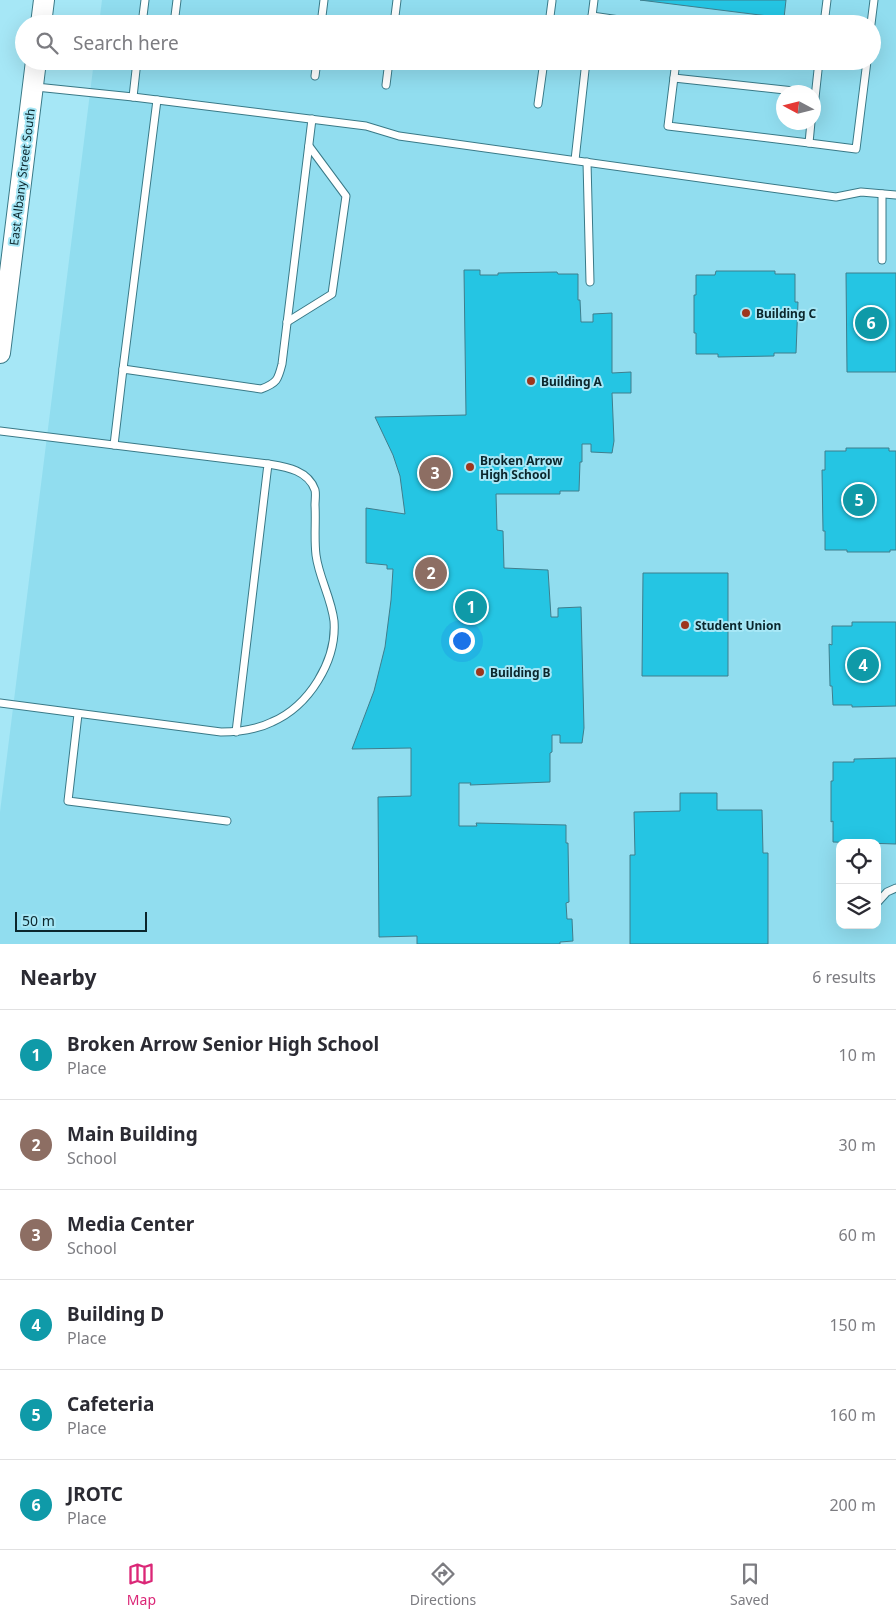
<!DOCTYPE html>
<html lang="en">
<head>
<meta charset="utf-8">
<style>
  body { margin:0; font-family:"Noto Sans",sans-serif; background:#f7f7f7; color:#2b2b33 }
  .controls { position:absolute; right:15px; bottom:15px; display:grid; overflow:hidden; border-radius:10px; box-shadow:0 5px 20px #0002 }
  .controls button { width:45px; height:45px; display:grid; place-items:center; padding:0; border:0; border-bottom:1px solid #e1e1e2; background:#fff; color:#2b2b33; font:25px sans-serif }
  .compass { position:absolute; left:776px; top:85px; width:45px; height:45px; border-radius:50%; background:#fff; box-shadow:0 5px 20px #0002; rotate:277deg }
  .scale { position:absolute; left:15px; bottom:12px; width:132px; box-sizing:border-box; padding-left:5px; border:2px solid #0b262c; border-top:0; font-size:14px; line-height:18px; white-space:nowrap; color:#0b262c; -webkit-text-stroke:4px #a6e7f6; paint-order:stroke }
  .you { position:absolute; left:461px; top:640px; width:18px; height:18px; margin:-12px; border:4px solid #fff; border-radius:50%; background:#1a73e8; box-shadow:0 0 0 8px #1a73e833 }
  .badge { display:grid; place-items:center; width:32px; height:32px; border-radius:50%; background:#db2777; color:#fff; font-size:16px; font-weight:700 }
  .pin { position:absolute; translate:-50% -50%; border:2px solid #fff; box-shadow:0 1px 5px #0006 }
  .list { margin:0; padding:0; list-style:none }
  h2 { display:flex; justify-content:space-between; align-items:center; height:65px; margin:0; padding:0 20px; font-size:21px }
  h2 small { font-size:16px; font-weight:400; color:#7c7c81 }
  .list li { display:grid; grid-template-columns:32px 1fr auto; gap:15px; align-items:center; box-sizing:border-box; height:90px; padding:0 20px; border-top:1px solid #e1e1e2 }
  .list b { display:block; font-size:19px; white-space:nowrap }
  .list p { margin:0; font-size:16px; white-space:nowrap; color:#7c7c81 }
  .list em { font-size:16px; font-style:normal; color:#7c7c81 }
  .icon { flex:none; width:28px; height:28px; fill:none; stroke:currentColor; stroke-width:2; stroke-linecap:round; stroke-linejoin:round }
  .map { position:relative; flex:none; width:896px; height:944px; overflow:hidden }
  .search { position:absolute; background:#fff; box-shadow:0 5px 20px #0002; left:15px; right:15px; top:15px; height:55px; display:flex; align-items:center; gap:12px; box-sizing:border-box; padding:0 18px; border-radius:28px; color:#7c7c81; font-size:19px }
  .sheet { height:605px; background:#fff }
  nav { display:flex; justify-content:space-around; align-items:center; box-sizing:border-box; height:70px; border-top:1px solid #e1e1e2; background:#fff; font-size:14px; color:#7c7c81 }
  nav a { display:grid; justify-items:center; gap:2px }
  nav .on { color:#db2777 }
  .map>svg:first-child { display:block }
  .built { fill:#91ddef; fill-rule:evenodd }
  .building { fill:#25c5e3; stroke:#3f7e8d }
  .lines { fill:none; stroke-linecap:round; stroke-linejoin:round }
  .lane-casing { stroke:#397987; stroke-width:9 }
  .secondary-casing { stroke:#397987; stroke-width:22 }
  .lane { stroke:#fff; stroke-width:7 }
  .secondary { stroke:#fff; stroke-width:20 }
  .poi-dot { fill:#9e361d; stroke:#a6e7f6; stroke-width:2 }
  .labels { text-anchor:middle; dominant-baseline:central; stroke-width:4; stroke-linejoin:round; paint-order:stroke }
  .street-label { font-size:12px; fill:#0b262c; stroke:#a6e7f6 }
  .poi-label { font-size:12px; font-weight:bold; fill:#0b262c; stroke:#a6e7f6; text-anchor:start }
</style>
</head>
<body>
<div class="map">
<svg width="896" height="944" viewBox="0 0 896 944">
  <rect width="100%" height="100%" fill="#a6e7f6"/>
  <path class="built" d="M102 0H896V944H0V812L94 61H872V24H99ZM784 92H814V122H784ZM840 843H877V925H840Z"/>
  <g class="building">
    <polygon points="640,0 786,0 784,18"/>
    <polygon points="464,270 480,270 480,275 498,275 498,273 557,272 558,274 578,274 578,300 580,300 581,322 593,322 593,314 612,313 612,373 631,372 631,393 612,393 614,441 612,453 591,452 591,444 582,444 582,462 580,462 579,491 560,491 560,494 496,494 497,530 503,531 504,568 548,570 551,617 558,617 558,608 581,607 584,728 582,743 560,743 560,735 552,735 552,752 550,753 550,782 470,785 471,783 459,783 459,826 477,826 476,823 566,825 566,843 568,843 569,902 566,903 567,919 572,919 573,941 560,942 560,944 417,944 417,936 379,937 378,797 411,796 411,748 352,749 374,691 385,647 391,600 393,569 387,569 387,565 366,563 366,508 405,514 400,476 393,455 375,417 466,415"/>
    <polygon points="716,271 775,271 775,274 795,274 795,302 798,302 796,353 774,353 774,356 718,357 718,354 696,354 696,333 694,333 694,295 696,295 696,275 715,275"/>
    <polygon points="846,273 896,273 896,372 847,372"/>
    <polygon points="846,448 889,448 889,451 896,451 896,550 890,550 890,552 847,552 847,550 825,550 825,531 823,531 822,470 825,470 825,451 846,451"/>
    <polygon points="643,573 728,573 728,676 642,676"/>
    <polygon points="852,622 896,622 896,706 852,707 852,705 833,705 832,686 830,686 829,644 832,645 832,626 852,626"/>
    <polygon points="896,758 896,844 833,842 833,821 831,822 831,781 833,781 833,762 854,762 854,759"/>
    <polygon points="680,793 717,793 717,810 762,810 763,853 768,853 768,944 630,944 630,855 635,855 634,812 680,811"/>
  </g>
  <g class="lines">
    <g class="lane-casing">
      <g id="lane">
        <polyline points="592,16 647,24"/>
        <polyline points="142,24 145,0"/>
        <polyline points="174,24 177,0"/>
        <polyline points="321,24 324,0"/>
        <polyline points="394,24 397,0"/>
        <polyline points="549,24 552,1"/>
        <polyline points="591,24 594,0"/>
        <polyline points="824,24 827,0"/>
        <polyline points="871,24 874,0"/>
        <polyline points="676,61 668,126 809,143"/>
        <polyline points="315,76 317,61"/>
        <polyline points="674,78 803,92"/>
        <polyline points="386,85 389,61"/>
        <polyline points="36,87 133,97 366,126 399,136 836,197 861,192 896,195"/>
        <polyline points="133,97 137,61"/>
        <polyline points="538,104 544,61"/>
        <polyline points="814,107 819,61"/>
        <polyline points="811,122 809,143 856,149 867,61"/>
        <polyline points="575,160 586,61"/>
        <polyline points="587,162 590,282"/>
        <polyline points="882,194 882,260"/>
        <polyline points="287,322 332,294 346,196 309,146"/>
        <polyline points="123,369 157,100"/>
        <polyline points="0,431 268,464 236,732"/>
        <path d="M114 445 123 369 261 389C277 383 278 380 282 364L312 119"/>
        <path d="M0 703 221 732C239 732 256 730 272 722 309 706 337 661 334 621 331 597 319 578 316 555 314 538 316 522 315 505 315 501 316 494 315 490 308 470 286 467 268 464"/>
        <polyline points="78,714 68,801 227,821"/>
        <polyline points="877,903 887,892 896,888"/>
      </g>
    </g>
    <g class="secondary-casing">
      <g id="secondary">
        <polyline points="41,24 44,0"/>
        <polyline points="0,353 36,61"/>
      </g>
    </g>
    <use href="#lane" class="lane"/>
    <use href="#secondary" class="secondary"/>
  </g>
  <g class="poi-dot">
    <circle cx="746" cy="313" r="5"/>
    <circle cx="531" cy="381" r="5"/>
    <circle cx="470" cy="467" r="5"/>
    <circle cx="685" cy="625" r="5"/>
    <circle cx="480" cy="672" r="5"/>
  </g>
  <g class="labels">
    <g class="street-label">
      <text transform="translate(22 177) rotate(-83)">East Albany Street South</text>
    </g>
    <g class="poi-label">
      <text x="756" y="313">Building C</text>
      <text x="541" y="381">Building A</text>
      <text x="480" y="460">Broken Arrow<tspan x="480" dy="14">High School</tspan></text>
      <text x="695" y="625">Student Union</text>
      <text x="490" y="672">Building B</text>
    </g>
  </g>
</svg>
<div class="controls">
<button><svg class="icon" aria-label="locate" viewBox="0 0 24 24"><circle cx="12" cy="12" r="6"/><path d="M12 2v4M12 18v4M2 12h4M18 12h4"/></svg></button>
<button><svg class="icon" aria-label="layers" viewBox="0 0 24 24"><path d="M12 4l9 5-9 5-9-5zM3 14l9 5 9-5"/></svg></button>
</div>
<svg class="compass" viewBox="-18 -18 36 36"><path d="M0-13l5 13h-10z" fill="#e53935"/><path d="M0 13l5-13h-10z" fill="#7c7c81"/></svg>
<div class="scale">50 m</div>
<div class="you"></div>
<div class="pin badge" style="left:471px;top:607px;background:#0f9aa8">1</div>
<div class="pin badge" style="left:431px;top:573px;background:#8d6e63">2</div>
<div class="pin badge" style="left:435px;top:473px;background:#8d6e63">3</div>
<div class="pin badge" style="left:863px;top:665px;background:#0f9aa8">4</div>
<div class="pin badge" style="left:859px;top:500px;background:#0f9aa8">5</div>
<div class="pin badge" style="left:871px;top:323px;background:#0f9aa8">6</div>
<div class="search"><svg class="icon" aria-label="search" viewBox="0 0 24 24"><circle cx="10" cy="10" r="6"/><path d="M15 15l6 6"/></svg>Search here</div>
</div>
<section class="sheet">
<h2>Nearby<small>6 results</small></h2>
<ul class="list">
<li><span class="badge" style="background:#0f9aa8">1</span><div><b>Broken Arrow Senior High School</b><p>Place</p></div><em>10 m</em></li>
<li><span class="badge" style="background:#8d6e63">2</span><div><b>Main Building</b><p>School</p></div><em>30 m</em></li>
<li><span class="badge" style="background:#8d6e63">3</span><div><b>Media Center</b><p>School</p></div><em>60 m</em></li>
<li><span class="badge" style="background:#0f9aa8">4</span><div><b>Building D</b><p>Place</p></div><em>150 m</em></li>
<li><span class="badge" style="background:#0f9aa8">5</span><div><b>Cafeteria</b><p>Place</p></div><em>160 m</em></li>
<li><span class="badge" style="background:#0f9aa8">6</span><div><b>JROTC</b><p>Place</p></div><em>200 m</em></li>
</ul>
</section>
<nav>
<a class="on"><svg class="icon" aria-label="map" viewBox="0 0 24 24"><path d="M3 6l6-2 6 2 6-2v14l-6 2-6-2-6 2zM9 4v14M15 6v14"/></svg>Map</a>
<a><svg class="icon" aria-label="directions" viewBox="0 0 24 24"><path d="M12 3l9 9-9 9-9-9zM9 14v-3h6M13 9l2 2-2 2"/></svg>Directions</a>
<a><svg class="icon" aria-label="saved" viewBox="0 0 24 24"><path d="M7 4h10v16l-5-4-5 4z"/></svg>Saved</a>
</nav>
</body>
</html>
